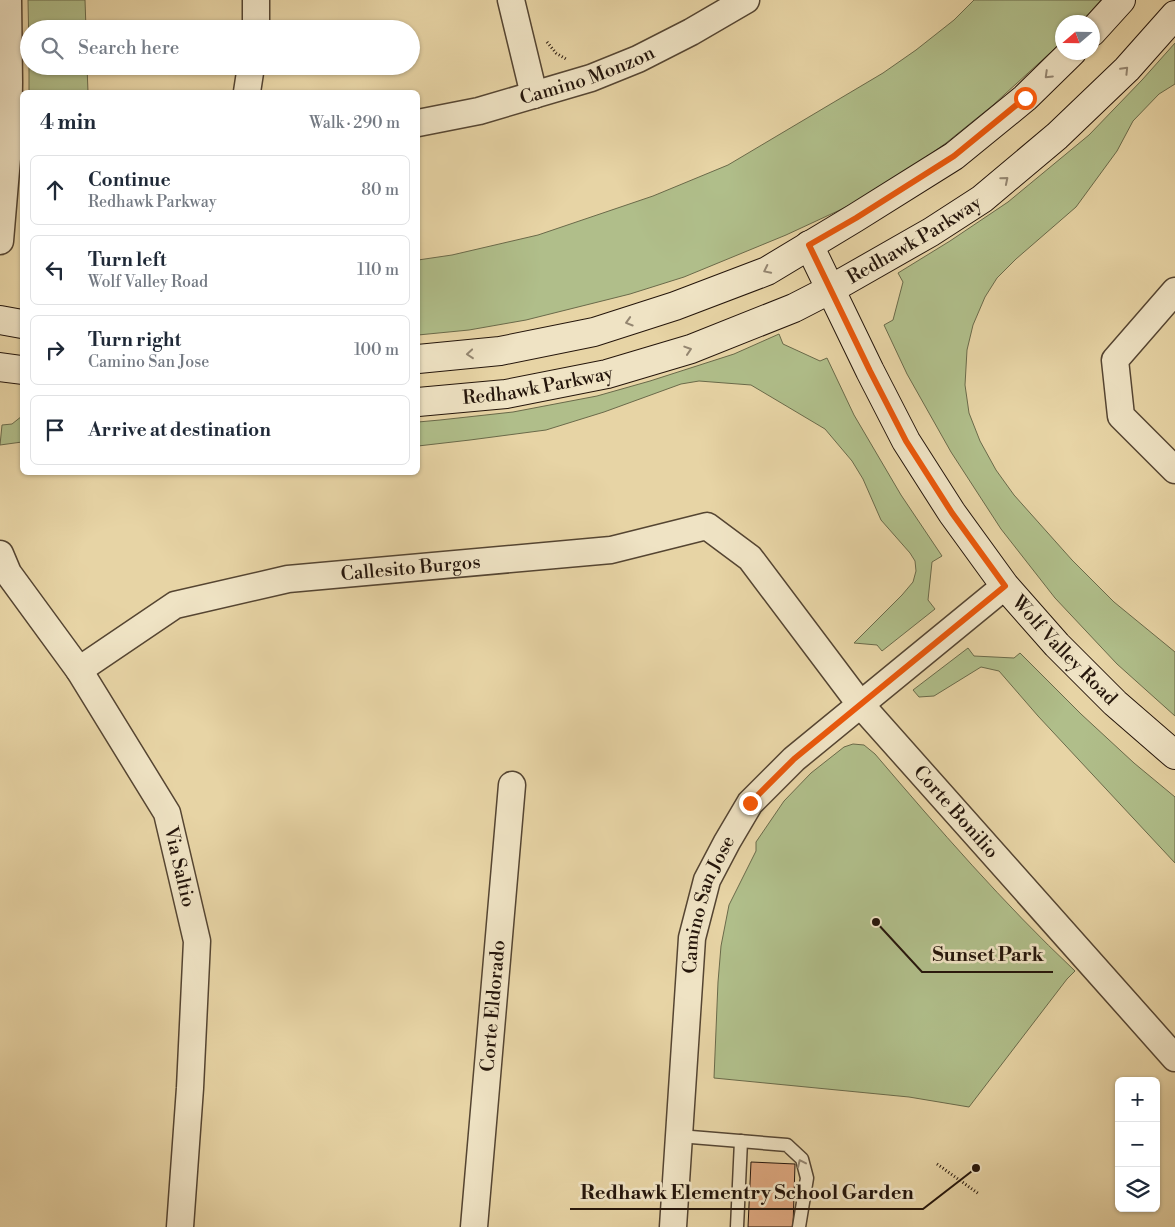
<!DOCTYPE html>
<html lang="en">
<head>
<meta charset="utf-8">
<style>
  body { margin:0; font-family:"Libre Bodoni",serif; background:#f6f6f7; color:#1f2937 }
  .controls { position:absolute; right:15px; bottom:15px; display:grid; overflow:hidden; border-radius:8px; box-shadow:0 1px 4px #0004 }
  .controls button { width:45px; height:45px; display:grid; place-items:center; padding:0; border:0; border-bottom:1px solid #e0e1e3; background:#fff; color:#1f2937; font:25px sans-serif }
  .compass { position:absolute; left:1055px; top:15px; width:45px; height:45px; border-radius:50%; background:#fff; box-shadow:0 1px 4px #0004; rotate:250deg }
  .stop { position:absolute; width:15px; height:15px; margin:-11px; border:4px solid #ea580c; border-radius:50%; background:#fff }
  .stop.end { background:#ea580c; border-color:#fff; box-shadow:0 1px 5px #0008 }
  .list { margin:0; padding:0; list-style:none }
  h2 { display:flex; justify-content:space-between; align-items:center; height:65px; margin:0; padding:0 20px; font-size:21px }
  h2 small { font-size:16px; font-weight:400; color:#747a83 }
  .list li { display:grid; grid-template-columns:32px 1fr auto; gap:15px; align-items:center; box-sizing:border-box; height:70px; margin:0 10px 10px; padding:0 10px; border:1px solid #e0e1e3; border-radius:8px }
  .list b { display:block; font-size:19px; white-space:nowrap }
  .list p { margin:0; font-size:16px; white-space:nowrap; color:#747a83 }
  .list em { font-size:16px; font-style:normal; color:#747a83 }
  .icon { flex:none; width:28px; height:28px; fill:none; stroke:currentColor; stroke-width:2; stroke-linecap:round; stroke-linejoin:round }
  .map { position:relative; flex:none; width:1175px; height:1227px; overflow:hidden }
  .search { position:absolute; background:#fff; box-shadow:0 1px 4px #0004; left:20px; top:20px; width:400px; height:55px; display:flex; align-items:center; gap:12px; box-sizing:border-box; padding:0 18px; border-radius:28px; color:#747a83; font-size:19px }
  .panel { position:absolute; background:#fff; box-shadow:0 1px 4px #0004; left:20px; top:90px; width:400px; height:385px; border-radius:8px }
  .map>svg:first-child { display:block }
  .green { fill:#b0be8a; stroke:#6a6a4a }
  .building { fill:#dda77f; stroke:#24150b }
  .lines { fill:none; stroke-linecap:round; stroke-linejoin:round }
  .lane-casing { stroke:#554532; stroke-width:15 }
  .street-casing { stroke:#554532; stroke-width:29 }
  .secondary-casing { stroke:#24150b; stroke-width:30 }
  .path { stroke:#24150b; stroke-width:3; stroke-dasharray:1 2.5; stroke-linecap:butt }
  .lane { stroke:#efe3c4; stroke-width:12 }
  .street { stroke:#efe3c4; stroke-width:26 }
  .secondary { stroke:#efe3c4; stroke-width:28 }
  .oneway { stroke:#948671 }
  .route { stroke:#ea580c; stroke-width:6 }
  .labels { text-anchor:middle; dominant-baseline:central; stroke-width:5; stroke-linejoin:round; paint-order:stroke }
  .street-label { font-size:19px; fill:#24150b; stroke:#efe3c4 }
  .leader { fill:none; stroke:#24150b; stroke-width:2 }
  .callout-dot { fill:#24150b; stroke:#efe3c4; stroke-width:2 }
  .callout-label { font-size:20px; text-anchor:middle; font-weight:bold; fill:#24150b; stroke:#efe3c4; stroke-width:5; stroke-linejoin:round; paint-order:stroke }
</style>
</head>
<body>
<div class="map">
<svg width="1175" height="1227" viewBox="0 0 1175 1227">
  <rect width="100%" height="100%" fill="#e7d4a5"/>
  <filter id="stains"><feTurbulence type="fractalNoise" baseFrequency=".004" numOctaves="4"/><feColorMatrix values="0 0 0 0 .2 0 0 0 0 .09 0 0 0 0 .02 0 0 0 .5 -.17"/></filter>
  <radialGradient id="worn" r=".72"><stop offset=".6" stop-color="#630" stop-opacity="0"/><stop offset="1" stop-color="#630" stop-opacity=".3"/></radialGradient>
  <g class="green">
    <polygon points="28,0 85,0 86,29 29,29 29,51"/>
    <polygon points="974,0 1101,0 1081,22 1062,22 1062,42 993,105 946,143 889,184 842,209 786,235 684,277 630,294 526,320 469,330 418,335 418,260 452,255 538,235 653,196 728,165 883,73 916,50 954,20"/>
    <polygon points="1175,43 1175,84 1159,94 1133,121 1117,151 1076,207 1016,259 997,278 985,297 973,325 967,350 965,385 969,413 980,441 996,470 1014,495 1072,560 1114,602 1175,652 1175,716 1117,664 1055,598 1001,529 951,452 907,374 884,325 893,320 903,282 898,273 950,241 1008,202 1089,135 1142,80"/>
    <polygon points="29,66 87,66 88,92 29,92"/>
    <polygon points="779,334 783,344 820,361 827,358 854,415 901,495 942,556 932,562 928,600 935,609 882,651 877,645 854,643 902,595 913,582 916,571 915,561 910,553 881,520 863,479 852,461 825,429 751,385 699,381 681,384 604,412 546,430 470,440 418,446 418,422 440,420 513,412 597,396 650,381 734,354"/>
    <polygon points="22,416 22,442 0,445 2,425 12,424"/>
    <polygon points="968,648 974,656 1014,658 1020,653 1081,714 1134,763 1175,797 1175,863 1038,716 999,671 981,667 934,696 919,697 913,690"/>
    <path d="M853 744 864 745 875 754C939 829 1003 903 1075 971L1067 979 969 1107 909 1097 714 1078 718 982 721 946 729 905 756 851V842L784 801 811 773 844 747Z"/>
  </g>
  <polygon class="building" points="751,1162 795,1164 793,1227 748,1227"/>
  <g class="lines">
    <g class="lane-casing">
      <g id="lane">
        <polyline points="679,1136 787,1145 802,1159 807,1178 799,1227"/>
        <polyline points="737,1227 741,1141"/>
      </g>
    </g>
    <g class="street-casing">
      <g id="street">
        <polyline points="256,0 256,29"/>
        <polyline points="511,0 534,95"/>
        <polyline points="247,92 251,66"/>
        <path id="s1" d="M418 123 479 111 591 78 638 59 691 32 746 0"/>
        <polyline points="0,241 8,147 9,82 8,0"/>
        <polyline points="1175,291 1115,360 1121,416 1175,470"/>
        <path id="s2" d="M0 554 8 573 79 670 167 813 197 941 190 1088 180 1227"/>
        <path id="s3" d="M79 670 175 605 288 579 611 550 707 526 750 558 860 704 1175 1058"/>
        <path id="s4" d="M474 1227 512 785"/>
        <path id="s5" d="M673 1227 692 938 707 880 727 842 750 803 794 759 1005 586"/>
      </g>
    </g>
    <g class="secondary-casing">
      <g id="secondary">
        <polyline points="1092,32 1121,0"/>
        <path id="s6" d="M809 245 870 371 906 441 952 513 1005 586 1057 645 1115 703 1175 755"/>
        <polyline points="0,320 22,324"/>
        <polyline points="418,359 500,351 594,332 675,306 767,271 855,218 954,156 1025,98 1072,52"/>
        <polyline points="0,367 22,370"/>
        <path id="s7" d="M418 402 506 394 607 374 691 349 794 308 831 289 931 232 982 199 1057 136 1127 69 1175 15"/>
      </g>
    </g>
    <g class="path">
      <polyline points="547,42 556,53 566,59"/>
      <polyline points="937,1164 979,1194"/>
    </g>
    <use href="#lane" class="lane"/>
    <use href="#street" class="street"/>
    <use href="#secondary" class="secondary"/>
  </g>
  <defs><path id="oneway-chevron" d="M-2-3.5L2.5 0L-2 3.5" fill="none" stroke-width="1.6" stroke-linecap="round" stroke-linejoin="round" transform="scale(1.25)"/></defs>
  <g class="oneway">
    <use href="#oneway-chevron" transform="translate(1125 70) rotate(-46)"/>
    <use href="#oneway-chevron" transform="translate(1048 75) rotate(136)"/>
    <use href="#oneway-chevron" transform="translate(1005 180) rotate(-40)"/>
    <use href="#oneway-chevron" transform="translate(767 270) rotate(154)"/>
    <use href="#oneway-chevron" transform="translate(629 322) rotate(163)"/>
    <use href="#oneway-chevron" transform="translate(688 350) rotate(-18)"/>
    <use href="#oneway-chevron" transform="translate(470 354) rotate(175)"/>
    <use href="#oneway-chevron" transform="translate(801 1163) rotate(-115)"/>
  </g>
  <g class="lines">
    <polyline class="route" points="750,803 794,759 1005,586 952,513 906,441 870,371 809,245 856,218 954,156 1025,98"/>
  </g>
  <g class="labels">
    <g class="street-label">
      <text stroke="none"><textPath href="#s1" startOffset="176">Camino Monzon</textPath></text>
      <text stroke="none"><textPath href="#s7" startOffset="528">Redhawk Parkway</textPath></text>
      <text stroke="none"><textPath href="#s7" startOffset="121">Redhawk Parkway</textPath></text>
      <text stroke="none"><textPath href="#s3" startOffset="355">Callesito Burgos</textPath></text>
      <text stroke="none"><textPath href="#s6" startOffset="482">Wolf Valley Road</textPath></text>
      <text stroke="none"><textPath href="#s3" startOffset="1036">Corte Bonilio</textPath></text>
      <text stroke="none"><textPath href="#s2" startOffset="364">Via Saltio</textPath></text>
      <text stroke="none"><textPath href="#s5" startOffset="326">Camino San Jose</textPath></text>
      <text stroke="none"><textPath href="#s4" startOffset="222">Corte Eldorado</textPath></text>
    </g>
  </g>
  <path class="leader" d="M876 922L922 972H1053M976 1168L923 1209H570"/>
  <g class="callout-dot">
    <circle cx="876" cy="922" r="5"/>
    <circle cx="976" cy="1168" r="5"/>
  </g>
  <g class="callout-label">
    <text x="988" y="961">Sunset Park</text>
    <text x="747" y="1199">Redhawk Elementry School Garden</text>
  </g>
  <rect width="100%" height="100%" filter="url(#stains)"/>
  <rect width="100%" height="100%" fill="url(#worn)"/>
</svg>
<div class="controls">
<button>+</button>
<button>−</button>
<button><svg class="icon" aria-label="layers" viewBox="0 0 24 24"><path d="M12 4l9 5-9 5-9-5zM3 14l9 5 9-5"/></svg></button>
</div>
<svg class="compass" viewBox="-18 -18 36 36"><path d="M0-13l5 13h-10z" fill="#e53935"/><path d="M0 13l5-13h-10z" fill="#747a83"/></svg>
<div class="stop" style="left:1025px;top:98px"></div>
<div class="stop end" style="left:750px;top:803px"></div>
<div class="search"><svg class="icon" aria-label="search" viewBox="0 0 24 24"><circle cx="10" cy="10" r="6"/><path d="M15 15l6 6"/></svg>Search here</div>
<section class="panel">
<h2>4 min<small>Walk · 290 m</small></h2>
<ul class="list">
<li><svg class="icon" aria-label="ahead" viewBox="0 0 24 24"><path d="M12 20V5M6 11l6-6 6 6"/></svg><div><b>Continue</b><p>Redhawk Parkway</p></div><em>80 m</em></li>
<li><svg class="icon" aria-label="left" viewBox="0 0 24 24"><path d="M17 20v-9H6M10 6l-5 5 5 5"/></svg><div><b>Turn left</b><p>Wolf Valley Road</p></div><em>110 m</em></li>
<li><svg class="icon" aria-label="right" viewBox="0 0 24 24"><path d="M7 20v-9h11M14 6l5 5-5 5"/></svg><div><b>Turn right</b><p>Camino San Jose</p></div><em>100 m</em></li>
<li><svg class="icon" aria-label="arrive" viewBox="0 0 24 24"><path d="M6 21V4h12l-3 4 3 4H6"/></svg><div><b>Arrive at destination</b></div></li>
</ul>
</section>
</div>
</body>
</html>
